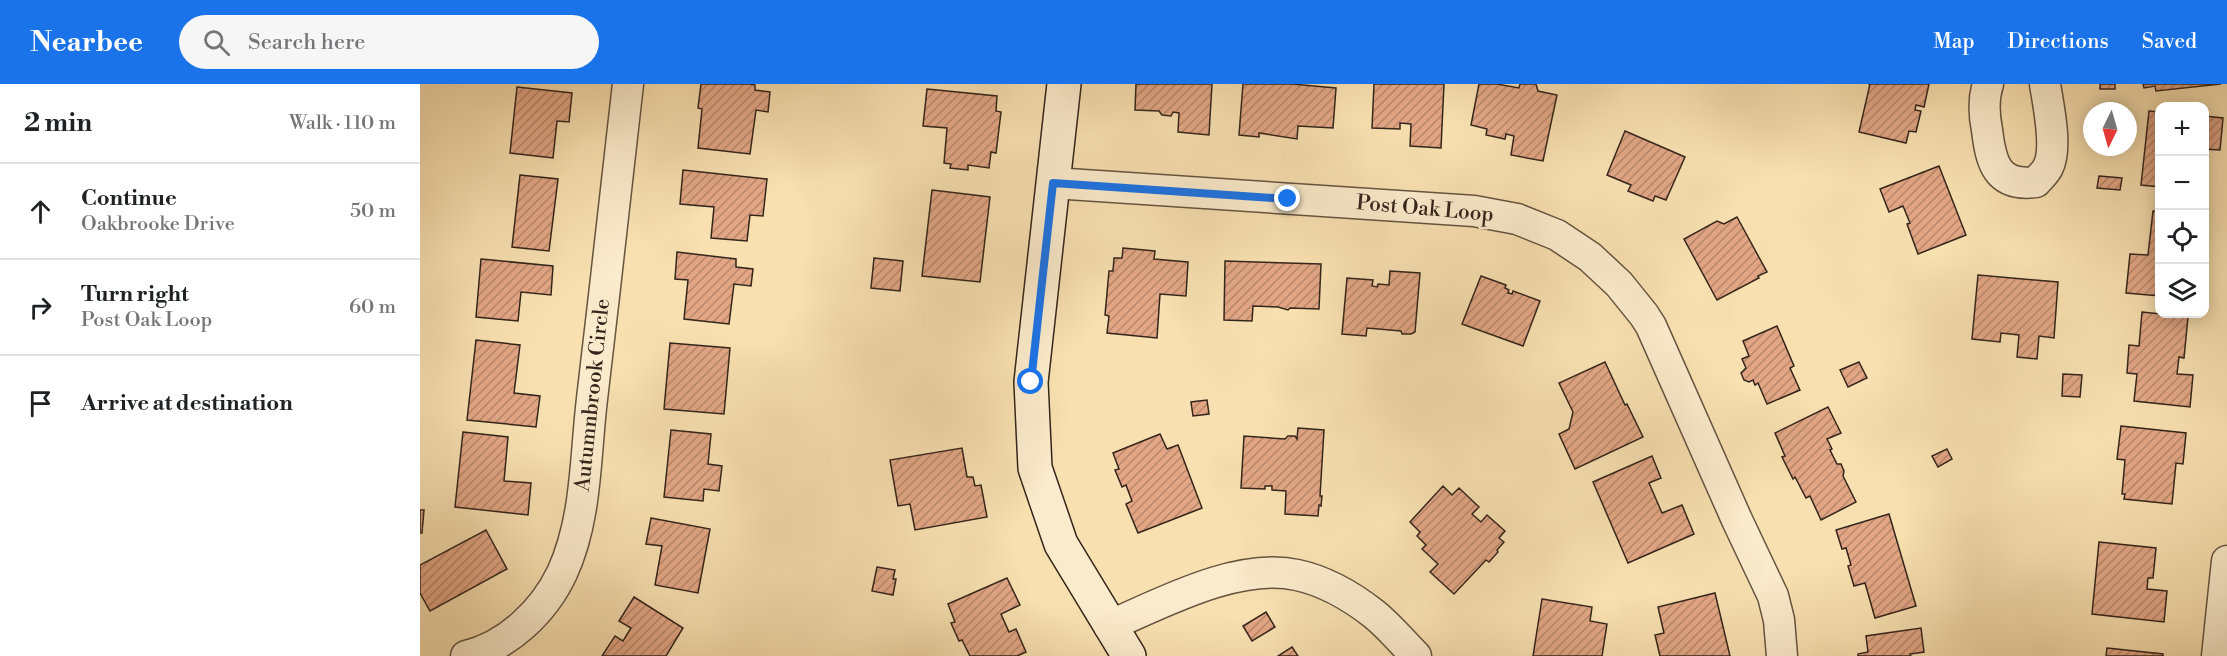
<!DOCTYPE html>
<html lang="en">
<head>
<meta charset="utf-8">
<style>
  body { margin:0; font-family:"Libre Bodoni",serif; background:#f6f6f6; color:#202124 }
  .controls { position:absolute; right:18px; top:18px; display:grid; overflow:hidden; border-radius:12px; box-shadow:0 3px 15px #0003 }
  .controls button { width:54px; height:54px; display:grid; place-items:center; padding:0; border:0; border-bottom:2px solid #e0e0e0; background:#fff; color:#202124; font:30px sans-serif }
  .compass { position:absolute; left:1663px; top:18px; width:54px; height:54px; border-radius:50%; background:#fff; box-shadow:0 3px 15px #0003; rotate:185deg }
  .stop { position:absolute; width:18px; height:18px; margin:-14px; border:4px solid #1a73e8; border-radius:50%; background:#fff }
  .stop.end { background:#1a73e8; border-color:#fff; box-shadow:0 2px 6px #0008 }
  .list { margin:0; padding:0; list-style:none }
  h2 { display:flex; justify-content:space-between; align-items:center; height:78px; margin:0; padding:0 24px; font-size:26px }
  h2 small { font-size:20px; font-weight:400; color:#757577 }
  .list li { display:grid; grid-template-columns:39px 1fr auto; gap:18px; align-items:center; box-sizing:border-box; height:96px; padding:0 24px; border-top:2px solid #e0e0e0 }
  .list b { display:block; font-size:22px; white-space:nowrap }
  .list p { margin:0; font-size:20px; white-space:nowrap; color:#757577 }
  .list em { font-size:20px; font-style:normal; color:#757577 }
  .icon { flex:none; width:33px; height:33px; fill:none; stroke:currentColor; stroke-width:2; stroke-linecap:round; stroke-linejoin:round }
  .map { position:relative; flex:none; width:1807px; height:572px; overflow:hidden }
  header { display:flex; align-items:center; gap:36px; box-sizing:border-box; height:84px; padding:0 30px; background:#1a73e8; color:#fff }
  header strong { font-size:28px }
  nav { display:flex; gap:33px; margin-inline-start:auto; font-size:21px }
  .search { width:420px; height:54px; background:#f6f6f6; display:flex; align-items:center; gap:15px; box-sizing:border-box; padding:0 21px; border-radius:33px; color:#757577; font-size:22px }
  main { display:flex }
  aside { flex:1; background:#fff }
  .map>svg:first-child { display:block }
  .building { fill:url(#building-hatch); stroke:#34251b; stroke-width:1.5 }
  .lines { fill:none; stroke-linecap:round; stroke-linejoin:round }
  .street-casing { stroke:#655440; stroke-width:33 }
  .secondary-casing { stroke:#34251b; stroke-width:36 }
  .street { stroke:#faebcc; stroke-width:30 }
  .secondary { stroke:#faebcc; stroke-width:33 }
  .route { stroke:#1a73e8; stroke-width:8 }
  .labels { text-anchor:middle; dominant-baseline:central; stroke-width:5; stroke-linejoin:round; paint-order:stroke }
  .street-label { font-size:21px; fill:#34251b; stroke:#faebcc }
</style>
</head>
<body>
<header>
<strong>Nearbee</strong>
<div class="search"><svg class="icon" aria-label="search" viewBox="0 0 24 24"><circle cx="10" cy="10" r="6"/><path d="M15 15l6 6"/></svg>Search here</div>
<nav><a>Map</a><a>Directions</a><a>Saved</a></nav>
</header>
<main>
<aside>
<h2>2 min<small>Walk · 110 m</small></h2>
<ul class="list">
<li><svg class="icon" aria-label="ahead" viewBox="0 0 24 24"><path d="M12 20V5M6 11l6-6 6 6"/></svg><div><b>Continue</b><p>Oakbrooke Drive</p></div><em>50 m</em></li>
<li><svg class="icon" aria-label="right" viewBox="0 0 24 24"><path d="M7 20v-9h11M14 6l5 5-5 5"/></svg><div><b>Turn right</b><p>Post Oak Loop</p></div><em>60 m</em></li>
<li><svg class="icon" aria-label="arrive" viewBox="0 0 24 24"><path d="M6 21V4h12l-3 4 3 4H6"/></svg><div><b>Arrive at destination</b></div></li>
</ul>
</aside>
<div class="map">
<svg width="1807" height="572" viewBox="0 0 1807 572">
  <defs>
    <pattern id="building-hatch" width="6" height="6" patternUnits="userSpaceOnUse" patternTransform="scale(1.5)"><rect width="6" height="6" fill="#e2a685"/><path d="M-1 1l2-2M0 6l6-6M5 7l2-2" fill="none" stroke="#b8876c"/></pattern>
  </defs>
  <rect width="100%" height="100%" fill="#f8e0b1"/>
  <filter id="stains"><feTurbulence type="fractalNoise" baseFrequency=".00333" numOctaves="4"/><feColorMatrix values="0 0 0 0 .2 0 0 0 0 .09 0 0 0 0 .02 0 0 0 .5 -.17"/></filter>
  <radialGradient id="worn" r=".72"><stop offset=".6" stop-color="#630" stop-opacity="0"/><stop offset="1" stop-color="#630" stop-opacity=".3"/></radialGradient>
  <g class="building">
    <polygon points="281,0 329,0 335,1 335,6 350,8 348,28 336,26 330,70 278,64 282,25 278,24"/>
    <polygon points="716,0 792,0 789,51 758,48 759,29 753,28 751,32 742,31 739,27 715,26"/>
    <polygon points="823,0 872,0 916,4 913,44 878,42 877,55 839,49 839,53 819,51"/>
    <polygon points="954,0 1024,0 1021,64 990,62 991,40 980,39 980,45 952,44"/>
    <polygon points="1059,0 1077,0 1099,4 1100,0 1116,0 1118,7 1137,11 1123,77 1091,71 1094,52 1086,50 1085,55 1066,51 1067,45 1051,41"/>
    <polygon points="1448,0 1509,0 1504,23 1496,21 1495,26 1501,27 1496,48 1489,47 1486,59 1439,48 1450,0"/>
    <rect x="1680" y="0" width="15" height="5"/>
    <polygon points="1723,0 1801,0 1736,7 1735,2 1724,4"/>
    <polygon points="97,3 152,9 149,38 137,37 133,74 90,69"/>
    <polygon points="507,5 577,12 576,27 581,28 576,69 571,68 569,84 548,81 548,86 530,84 531,80 524,79 527,44 503,42"/>
    <polygon points="1729,27 1740,28 1740,103 1721,101"/>
    <polygon points="1784,32 1803,34 1800,66 1784,65"/>
    <polygon points="1205,47 1265,73 1246,116 1235,112 1233,117 1208,107 1211,101 1187,91"/>
    <polygon points="1519,82 1546,151 1498,170 1487,140 1490,139 1483,122 1469,128 1460,105"/>
    <polygon points="263,86 347,95 343,132 330,131 327,157 291,154 294,123 260,120"/>
    <polygon points="100,91 138,95 129,167 92,163"/>
    <polygon points="1679,92 1702,94 1700,106 1677,104"/>
    <polygon points="512,106 570,113 560,198 502,192"/>
    <polygon points="1733,127 1740,128 1740,212 1706,209 1710,170 1728,171"/>
    <polygon points="1317,133 1347,188 1338,192 1339,194 1297,216 1264,155 1297,137 1304,140"/>
    <polygon points="703,164 735,167 734,175 768,178 766,212 740,210 737,254 687,249 689,232 685,231 689,187 693,187 694,174 702,174"/>
    <polygon points="257,168 316,175 316,183 333,185 331,202 314,200 309,240 264,235 268,196 255,195"/>
    <polygon points="454,174 483,177 480,207 451,204"/>
    <polygon points="61,175 133,182 131,211 101,208 98,237 56,233"/>
    <polygon points="805,177 901,180 899,225 870,224 868,226 858,223 833,222 832,237 804,236"/>
    <polygon points="970,187 1000,189 995,248 991,250 982,250 981,247 947,244 946,252 922,250 927,194 953,196 952,202 957,203 958,200 969,201"/>
    <polygon points="1558,191 1638,198 1634,254 1619,252 1617,275 1597,273 1599,251 1581,249 1580,258 1552,255"/>
    <polygon points="1061,192 1086,201 1085,204 1089,206 1088,209 1092,210 1093,207 1120,217 1103,262 1042,240"/>
    <polygon points="1722,228 1768,233 1764,274 1759,273 1757,290 1773,291 1770,323 1714,317 1717,290 1707,289 1709,261 1719,262"/>
    <polygon points="1357,242 1374,282 1370,284 1380,306 1347,320 1338,299 1335,301 1333,296 1329,298 1324,296 1321,289 1326,284 1322,275 1329,272 1323,257"/>
    <polygon points="56,256 100,261 94,309 120,312 116,343 47,336"/>
    <polygon points="250,259 310,264 304,330 244,325"/>
    <polygon points="1185,278 1205,321 1207,320 1223,353 1155,385 1139,350 1149,345 1153,328 1139,299"/>
    <polygon points="1439,278 1447,294 1428,303 1420,286"/>
    <polygon points="1643,290 1662,291 1660,313 1642,312"/>
    <polygon points="787,316 789,330 773,332 771,318"/>
    <polygon points="1408,323 1421,349 1407,355 1412,365 1410,366 1417,380 1421,380 1424,387 1423,392 1436,418 1401,436 1390,412 1386,414 1375,393 1373,395 1362,373 1365,372 1355,349"/>
    <polygon points="1701,342 1766,349 1763,380 1756,379 1752,420 1704,415 1705,410 1702,410 1705,376 1697,375"/>
    <polygon points="878,344 904,346 900,412 902,412 901,422 899,421 898,432 865,430 866,407 852,406 852,402 845,402 845,405 821,404 824,352 865,355 868,352 875,352 877,355"/>
    <polygon points="251,346 291,350 288,380 302,382 299,407 284,405 283,417 244,413"/>
    <polygon points="43,348 88,353 84,397 111,399 108,431 35,423"/>
    <polygon points="740,350 747,365 758,361 782,424 718,449 706,420 712,417 706,401 702,403 695,386 699,385 693,369"/>
    <polygon points="542,364 547,393 553,393 555,402 561,401 567,433 495,446 490,420 478,422 470,376"/>
    <polygon points="1527,365 1532,375 1518,383 1512,372"/>
    <polygon points="1232,372 1241,394 1229,399 1242,429 1262,421 1274,450 1208,479 1173,398"/>
    <polygon points="1023,402 1032,411 1039,404 1059,423 1052,430 1061,438 1067,431 1085,447 1079,454 1084,458 1077,466 1078,468 1069,478 1066,476 1034,510 1010,488 1018,480 1002,465 1006,461 997,452 1000,448 990,438"/>
    <polygon points="0,426 4,426 2,449 0,449"/>
    <polygon points="1469,430 1496,522 1455,534 1445,499 1434,502 1428,482 1431,481 1426,464 1422,465 1416,446"/>
    <polygon points="231,434 290,445 278,509 235,501 242,462 226,460"/>
    <polygon points="66,446 87,485 10,527 0,509 0,481"/>
    <polygon points="1679,458 1736,464 1733,494 1728,494 1727,505 1747,507 1744,538 1672,530"/>
    <polygon points="457,483 475,486 473,495 476,495 473,511 452,507"/>
    <polygon points="587,494 600,521 581,530 589,548 596,545 606,568 597,572 550,572 542,556 539,557 531,539 535,538 528,520"/>
    <polygon points="1295,509 1310,572 1240,572 1235,551 1244,549 1238,523"/>
    <polygon points="214,513 263,544 246,572 182,572 195,552 203,557 211,544 199,537"/>
    <polygon points="1122,515 1172,523 1170,537 1187,540 1182,572 1113,572"/>
    <polygon points="846,528 855,543 832,557 823,542"/>
    <polygon points="1501,544 1504,568 1490,570 1491,572 1438,572 1438,570 1448,568 1446,552"/>
    <polygon points="872,563 878,572 858,572"/>
    <polygon points="1687,564 1743,570 1743,572 1686,572"/>
  </g>
  <g class="lines">
    <g class="street-casing">
      <g id="street">
        <path d="M1568 0C1563 15 1564 31 1567 46 1571 79 1577 103 1616 98 1620 93 1626 88 1628 83 1638 64 1628 20 1625 0"/>
        <polyline points="633,99 1054,127 1097,135 1137,151 1170,173 1199,200 1224,231 1231,242 1317,436 1353,512 1359,536 1362,572"/>
        <path d="M689 542C742 519 818 478 877 491 905 497 931 512 954 530 969 542 982 558 996 572"/>
        <path d="M46 572C88 562 124 527 142 489 167 435 165 373 172 315 184 210 197 105 208 0"/>
        <polyline points="1797,572 1807,477"/>
      </g>
    </g>
    <g class="secondary-casing">
      <polyline id="secondary" points="644,0 611,298 615,384 641,460 709,572"/>
    </g>
    <use href="#street" class="street"/>
    <use href="#secondary" class="secondary"/>
  </g>
  <g class="lines">
    <polyline class="route" points="611,298 633,99 868,115"/>
  </g>
  <g class="labels">
    <g class="street-label">
      <text transform="translate(1005 125) rotate(5)">Post Oak Loop</text>
      <text transform="translate(173 311) rotate(-84)">Autumnbrook Circle</text>
    </g>
  </g>
  <rect width="100%" height="100%" filter="url(#stains)"/>
  <rect width="100%" height="100%" fill="url(#worn)"/>
</svg>
<div class="controls">
<button>+</button>
<button>−</button>
<button><svg class="icon" aria-label="locate" viewBox="0 0 24 24"><circle cx="12" cy="12" r="6"/><path d="M12 2v4M12 18v4M2 12h4M18 12h4"/></svg></button>
<button><svg class="icon" aria-label="layers" viewBox="0 0 24 24"><path d="M12 4l9 5-9 5-9-5zM3 14l9 5 9-5"/></svg></button>
</div>
<svg class="compass" viewBox="-18 -18 36 36"><path d="M0-13l5 13h-10z" fill="#e53935"/><path d="M0 13l5-13h-10z" fill="#757577"/></svg>
<div class="stop" style="left:611px;top:298px"></div>
<div class="stop end" style="left:868px;top:115px"></div>
</div>
</main>
</body>
</html>
